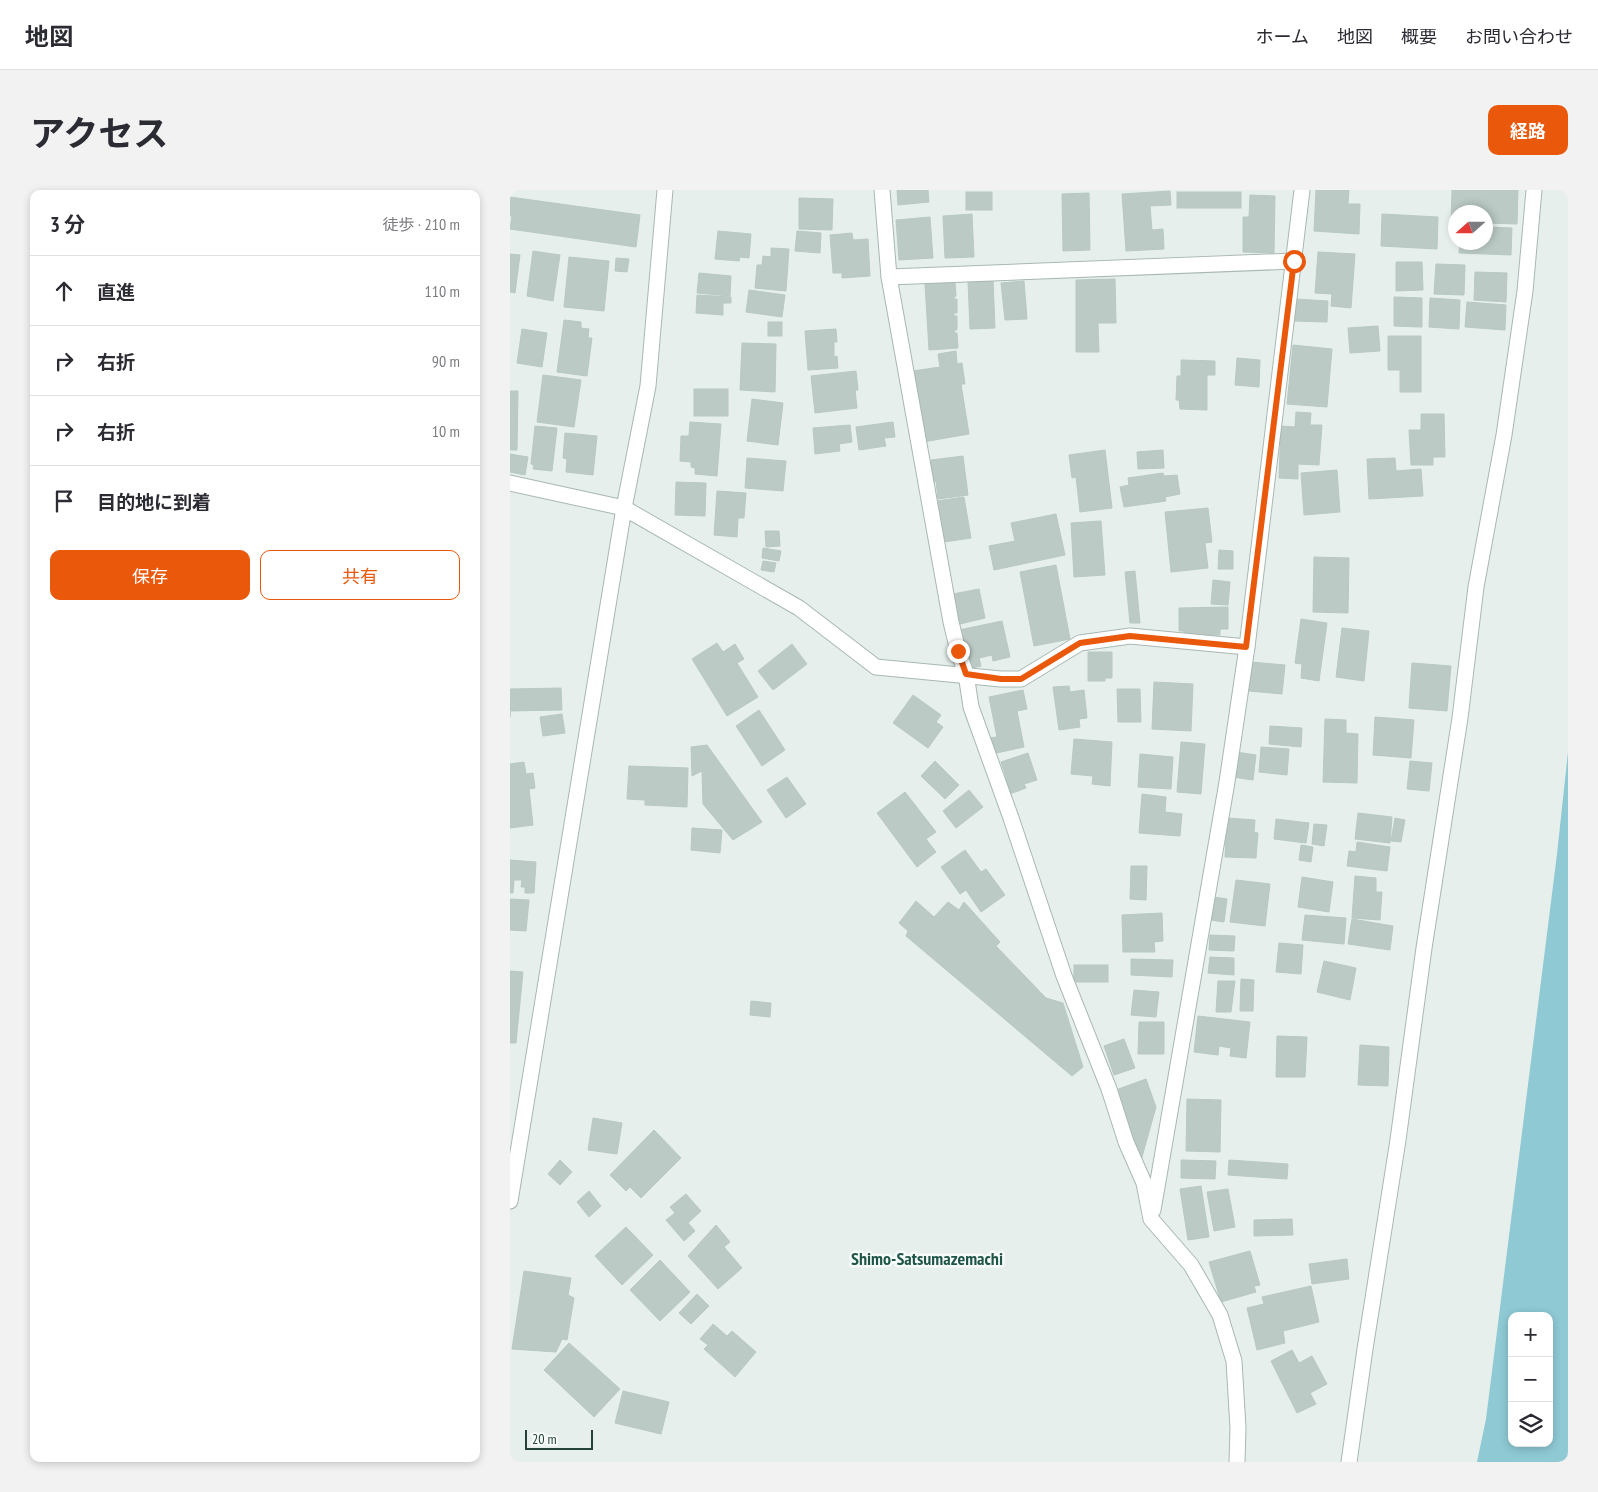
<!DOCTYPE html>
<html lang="ja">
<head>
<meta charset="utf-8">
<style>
  body { margin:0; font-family:"PT Sans Narrow","Noto Sans JP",sans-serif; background:#f2f2f3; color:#2b2b33 }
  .controls { position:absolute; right:15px; bottom:15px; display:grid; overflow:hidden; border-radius:10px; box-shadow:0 2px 8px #0003 }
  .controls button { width:45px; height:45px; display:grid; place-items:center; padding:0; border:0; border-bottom:1px solid #e1e1e2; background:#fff; color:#2b2b33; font:25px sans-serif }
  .compass { position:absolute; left:938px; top:15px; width:45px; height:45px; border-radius:50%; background:#fff; box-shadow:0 2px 8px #0003; rotate:249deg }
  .scale { position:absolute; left:15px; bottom:12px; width:68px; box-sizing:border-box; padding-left:5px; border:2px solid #24423a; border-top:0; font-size:14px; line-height:18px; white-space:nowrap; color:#24423a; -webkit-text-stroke:4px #f7fbf9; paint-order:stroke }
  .stop { position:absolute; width:15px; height:15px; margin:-11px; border:4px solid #ea580c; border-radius:50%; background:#fff }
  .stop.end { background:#ea580c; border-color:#fff; box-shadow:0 1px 5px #0008 }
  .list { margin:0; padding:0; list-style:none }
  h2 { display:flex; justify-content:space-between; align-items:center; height:65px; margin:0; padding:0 20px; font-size:21px }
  h2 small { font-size:16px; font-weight:400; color:#7c7c81 }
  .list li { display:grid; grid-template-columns:32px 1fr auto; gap:15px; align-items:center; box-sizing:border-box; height:70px; padding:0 20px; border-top:1px solid #e1e1e2 }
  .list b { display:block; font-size:19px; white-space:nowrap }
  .list em { font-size:16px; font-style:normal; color:#7c7c81 }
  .actions { display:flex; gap:10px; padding:15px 20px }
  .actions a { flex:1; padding:11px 0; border:1px solid #ea580c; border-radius:10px; text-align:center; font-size:18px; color:#ea580c }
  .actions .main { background:#ea580c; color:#fff }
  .icon { flex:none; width:28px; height:28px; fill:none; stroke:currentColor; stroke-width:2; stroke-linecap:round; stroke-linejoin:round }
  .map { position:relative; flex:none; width:1058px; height:1272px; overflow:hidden; border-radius:10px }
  header { display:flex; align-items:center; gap:30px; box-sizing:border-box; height:70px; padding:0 25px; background:#fff; border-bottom:1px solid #e1e1e2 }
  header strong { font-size:24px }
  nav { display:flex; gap:28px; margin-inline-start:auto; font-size:18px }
  .intro { display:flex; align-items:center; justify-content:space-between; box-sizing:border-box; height:120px; padding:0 30px }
  h1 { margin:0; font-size:35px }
  .button { padding:12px 22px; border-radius:10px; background:#ea580c; color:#fff; font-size:18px; font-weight:700 }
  main { display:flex; gap:30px; padding:0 30px }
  aside { flex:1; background:#fff; border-radius:10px; box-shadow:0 2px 8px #0003 }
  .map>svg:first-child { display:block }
  .water { fill:#8ec9d4; fill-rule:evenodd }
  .building { fill:#bbcac4; stroke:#b8c9c2 }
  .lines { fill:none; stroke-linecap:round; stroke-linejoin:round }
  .minor-casing { stroke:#a8b8b2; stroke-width:17 }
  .minor { stroke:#fff; stroke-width:15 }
  .route { stroke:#ea580c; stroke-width:6 }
  .labels { text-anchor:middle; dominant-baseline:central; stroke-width:5; stroke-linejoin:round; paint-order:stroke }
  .quarter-label { font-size:18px; font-weight:bold; fill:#1f5548; stroke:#f7fbf9 }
</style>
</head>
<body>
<header>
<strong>地図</strong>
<nav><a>ホーム</a><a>地図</a><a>概要</a><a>お問い合わせ</a></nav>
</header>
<div class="intro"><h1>アクセス</h1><a class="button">経路</a></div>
<main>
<aside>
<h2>3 分<small>徒歩 · 210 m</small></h2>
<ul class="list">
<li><svg class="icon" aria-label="ahead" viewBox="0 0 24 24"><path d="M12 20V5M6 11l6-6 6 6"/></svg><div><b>直進</b></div><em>110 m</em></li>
<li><svg class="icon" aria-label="right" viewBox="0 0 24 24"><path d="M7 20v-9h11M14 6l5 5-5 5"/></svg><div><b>右折</b></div><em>90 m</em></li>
<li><svg class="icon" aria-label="right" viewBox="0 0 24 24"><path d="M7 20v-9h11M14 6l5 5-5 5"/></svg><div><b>右折</b></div><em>10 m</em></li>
<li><svg class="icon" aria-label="arrive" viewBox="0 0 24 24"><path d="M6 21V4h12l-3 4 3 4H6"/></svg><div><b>目的地に到着</b></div></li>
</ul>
<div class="actions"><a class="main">保存</a><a>共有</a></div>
</aside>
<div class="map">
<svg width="1058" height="1272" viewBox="0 0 1058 1272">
  <rect width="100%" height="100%" fill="#e6efeb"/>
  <path class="water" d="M1058 562V1272H967L976 1229 1047 664ZM1002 1126H1039V1253H1002Z"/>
  <g class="building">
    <polygon points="387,0 418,0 419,12 388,15"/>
    <polygon points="806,0 839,0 838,14 850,14 849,44 804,41"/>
    <polygon points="942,0 1008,0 1007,34 976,33 976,22 946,22 946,32 941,32"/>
    <polygon points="660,1 661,15 640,16 642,40 653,39 654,59 616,61 612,4"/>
    <rect x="456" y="2" width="26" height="18"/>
    <rect x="667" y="2" width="64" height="16"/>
    <polygon points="579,3 580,60 553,61 552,4"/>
    <polygon points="740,5 765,6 764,63 733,62 733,27 739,27"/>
    <polygon points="0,7 130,25 126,57 0,39 2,26 0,26"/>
    <polygon points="289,8 323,9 322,40 289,39"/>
    <polygon points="462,24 464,67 435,68 433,26"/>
    <polygon points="872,24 928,27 927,59 871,56"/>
    <polygon points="420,27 423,68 389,70 386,30"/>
    <polygon points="976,37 1002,38 1001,65 949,63 950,52 976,52"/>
    <polygon points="208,41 241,44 239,68 230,67 229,71 205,69"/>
    <polygon points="287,41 311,43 310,63 285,61"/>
    <polygon points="342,43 343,50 358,49 360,86 332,88 332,83 323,83 320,45"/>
    <polygon points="261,58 279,59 276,101 245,98 247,75 252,75 253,66 261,67"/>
    <polygon points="23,61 50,65 43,111 17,106"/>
    <polygon points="808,62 845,64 841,118 821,116 822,104 805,103"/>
    <polygon points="0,64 10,65 5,103 0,102"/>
    <polygon points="59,67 99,71 94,121 54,117"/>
    <polygon points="106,68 119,69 117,82 105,81"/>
    <polygon points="886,72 912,72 913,100 886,101"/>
    <polygon points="926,74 955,75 954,105 924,104"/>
    <polygon points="965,82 997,83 996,112 964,110"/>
    <polygon points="189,83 221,86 220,106 187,103"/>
    <polygon points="605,89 606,133 588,133 589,162 566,162 566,90"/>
    <polygon points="483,90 485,138 460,139 458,91"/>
    <polygon points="514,91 517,129 495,130 491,93"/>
    <polygon points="445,92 446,106 444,107 444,109 447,109 447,123 444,123 444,126 447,126 447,140 444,140 445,143 447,143 448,158 419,160 415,94"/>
    <polygon points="239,100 275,105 272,127 236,122"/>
    <polygon points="187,105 221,107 221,113 213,113 213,125 186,123"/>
    <polygon points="884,107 912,108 912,137 884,136"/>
    <polygon points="920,108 950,110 949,139 919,137"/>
    <polygon points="786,109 818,111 817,132 785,131"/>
    <polygon points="957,112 996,115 995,140 955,137"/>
    <polygon points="54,130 71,132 71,138 79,139 78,148 82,148 77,186 47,182"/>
    <rect x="258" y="132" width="14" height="14"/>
    <polygon points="868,136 870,161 840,163 838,138"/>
    <polygon points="12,139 37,143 32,177 7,173"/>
    <polygon points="326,139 327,152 324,152 324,167 327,166 328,178 298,180 295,141"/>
    <polygon points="878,146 911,146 911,202 890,202 890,180 878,180"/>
    <polygon points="232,153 266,154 265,202 230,200"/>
    <polygon points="783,155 822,159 817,217 777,214"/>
    <polygon points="446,161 447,174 452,173 455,194 451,194 459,244 413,252 403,181 430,177 428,164"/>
    <polygon points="727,168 750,170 749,197 725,195"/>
    <polygon points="671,170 705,171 705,185 697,185 697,220 670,219 669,210 666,210 667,186 671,186"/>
    <polygon points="346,181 348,200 345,200 347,218 305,223 301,186"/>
    <polygon points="33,185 71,190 64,237 27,232"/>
    <rect x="184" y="199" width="34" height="27"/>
    <polygon points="0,201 8,201 7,260 0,260"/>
    <polygon points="242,209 273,213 268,255 237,251"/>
    <polygon points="786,222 801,223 800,235 812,235 809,275 788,274 788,289 769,288 771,236 785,237"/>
    <polygon points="911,224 934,224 935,267 923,267 923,275 901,275 899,240 911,240"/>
    <polygon points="180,232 211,234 207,286 185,284 185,278 181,277 181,272 170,271 171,246 179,246"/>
    <polygon points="383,232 385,247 374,248 376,256 349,260 346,237"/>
    <polygon points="340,235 342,252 329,254 330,261 305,264 303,238"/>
    <polygon points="25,236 47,238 42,281 23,279 24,275 21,274"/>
    <polygon points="55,243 87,246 83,285 56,282 57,269 53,268"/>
    <polygon points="595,260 602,318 570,322 566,287 562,288 559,265"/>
    <polygon points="653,260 654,278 628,279 627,262"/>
    <polygon points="0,264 18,267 15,285 0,282"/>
    <polygon points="453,266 458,305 428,309 426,291 424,292 421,270"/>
    <polygon points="237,268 276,271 273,301 235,298"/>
    <polygon points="885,268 886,281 911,279 913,306 859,309 857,269"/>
    <polygon points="827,280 830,322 794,325 791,283"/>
    <polygon points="653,283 654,286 667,285 670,304 655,307 656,311 614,317 610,297 619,295 618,288"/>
    <polygon points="166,292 196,293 195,326 165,325"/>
    <polygon points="207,301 236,303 234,328 228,328 227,347 204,345"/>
    <polygon points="454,307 461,348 434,352 427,311"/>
    <polygon points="698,318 702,352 695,353 698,378 661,382 655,322"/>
    <polygon points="546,324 555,365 484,380 479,356 505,351 501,333"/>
    <polygon points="591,331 595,385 564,387 561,333"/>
    <polygon points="255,341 269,341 270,356 256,357"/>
    <polygon points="253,358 271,361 269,371 252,368"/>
    <polygon points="709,360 723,361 723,379 708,379"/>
    <polygon points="804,367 839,368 838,423 803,422"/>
    <polygon points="253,371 266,373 264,382 251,380"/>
    <polygon points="546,375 560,449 524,456 510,382"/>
    <polygon points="625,381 630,433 620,433 615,382"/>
    <polygon points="703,390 720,392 718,415 701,414"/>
    <polygon points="469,399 475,428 450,434 443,404"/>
    <polygon points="718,417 718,439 710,439 710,445 674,446 674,441 669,441 669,418"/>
    <polygon points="791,429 817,433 809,491 791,488 792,474 785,473"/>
    <polygon points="492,431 500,467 483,471 482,465 469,468 471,476 458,479 449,440"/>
    <polygon points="832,438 859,441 854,491 826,487"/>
    <polygon points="207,453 213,462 225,454 234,469 227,473 248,507 217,526 182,469"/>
    <polygon points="282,454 297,474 263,500 248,481"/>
    <polygon points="578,462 602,462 602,488 595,488 595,491 578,491"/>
    <polygon points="741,472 775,475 772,504 739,501"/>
    <polygon points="902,473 941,476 937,521 899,518"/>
    <polygon points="644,492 683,494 681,541 642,539"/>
    <polygon points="559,496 560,502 574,500 577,528 569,529 570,537 549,540 543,497"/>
    <polygon points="51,498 52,520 0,521 0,527 0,499"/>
    <polygon points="607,499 630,499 631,532 608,532"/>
    <polygon points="513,500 517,519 507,521 514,557 482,564 479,548 487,547 479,507"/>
    <polygon points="403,505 431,525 426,532 433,537 418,558 383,533"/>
    <polygon points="249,520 275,560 252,576 226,536"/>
    <polygon points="52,524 55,543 33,546 30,527"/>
    <polygon points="865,527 904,530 901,568 863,565"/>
    <polygon points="815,529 836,530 836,543 848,544 847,593 813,592"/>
    <polygon points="760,536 792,538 791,557 759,554"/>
    <polygon points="564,549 602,552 600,596 582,594 583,586 561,584"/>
    <polygon points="671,552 695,554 691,604 667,602"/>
    <polygon points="197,555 252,632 223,650 193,614 192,581 182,586 181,557"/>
    <polygon points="751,557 779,559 777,585 749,582"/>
    <polygon points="726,562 746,565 743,590 723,587"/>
    <polygon points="518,563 527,590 514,594 516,598 497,605 492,592 497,590 491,572"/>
    <polygon points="630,564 663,567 661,599 628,597"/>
    <polygon points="425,571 449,595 435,609 411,586"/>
    <polygon points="900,571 922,573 919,601 897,599"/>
    <polygon points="14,572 16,584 23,583 25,598 19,599 23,635 0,638 0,574"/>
    <polygon points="119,576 178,578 177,617 135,615 135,610 117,609"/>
    <polygon points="277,587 296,614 276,628 257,600"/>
    <polygon points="459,600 473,617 446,638 433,621"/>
    <polygon points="395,602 426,642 416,649 426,662 407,677 367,623"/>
    <polygon points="632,604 656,607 655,622 672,624 670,646 629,643"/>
    <polygon points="848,623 882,627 880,653 845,649"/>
    <polygon points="717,628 745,630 744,642 748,643 746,668 715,667"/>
    <polygon points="885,628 895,630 891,652 881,651"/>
    <polygon points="766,629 799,633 796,653 764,649"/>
    <polygon points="804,634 817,635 814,656 802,654"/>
    <polygon points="182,638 212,640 210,663 181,660"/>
    <polygon points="847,652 880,657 877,681 837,676 839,661 846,662"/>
    <polygon points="791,655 803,657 801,672 789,670"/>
    <polygon points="455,660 471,682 476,679 495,705 471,722 456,700 450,704 431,677"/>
    <polygon points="0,670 26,672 24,703 15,703 15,697 11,697 12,690 4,690 3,703 0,703"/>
    <polygon points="621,676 637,676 636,710 620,709"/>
    <polygon points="845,686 866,688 866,702 872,702 870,730 842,728"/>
    <polygon points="792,687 823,692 819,722 788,717"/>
    <polygon points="726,690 760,694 755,736 720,732"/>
    <polygon points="704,707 717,709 714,732 701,730"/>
    <polygon points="0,709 19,710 16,741 0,740"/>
    <polygon points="406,711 424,727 438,712 449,720 454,712 490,752 486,756 536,808 553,813 573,877 562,886 396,746 398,741 389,733"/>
    <polygon points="652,723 653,751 644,752 645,762 613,762 612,725"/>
    <polygon points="795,725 836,728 834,754 792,750"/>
    <polygon points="842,729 883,736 880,760 838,754"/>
    <polygon points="700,745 725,746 724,761 699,760"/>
    <polygon points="769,753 793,755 791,784 766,782"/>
    <polygon points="700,767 724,768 724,785 698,783"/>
    <polygon points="621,769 663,770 662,787 621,785"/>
    <polygon points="814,771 846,778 840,810 807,802"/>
    <rect x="564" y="775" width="34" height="17"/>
    <polygon points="0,781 13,782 6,853 0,853"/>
    <polygon points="731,789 744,790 743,821 730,821"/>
    <polygon points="708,791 725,791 721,822 706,822"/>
    <polygon points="624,800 649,802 646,827 621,825"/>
    <polygon points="241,811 261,813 260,827 240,825"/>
    <polygon points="688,826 740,832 736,868 720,866 721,858 709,856 708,865 684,862"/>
    <polygon points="629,832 654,832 654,864 628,864"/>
    <polygon points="767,846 797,847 795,887 766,887"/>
    <polygon points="614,849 625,878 604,885 594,856"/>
    <polygon points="850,855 879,857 878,896 848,895"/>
    <polygon points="636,889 646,917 630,974 603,901"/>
    <polygon points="677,909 711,910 710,962 676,961"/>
    <polygon points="83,928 112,933 107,964 78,960"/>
    <polygon points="144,940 171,968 131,1008 120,997 116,1001 100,985"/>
    <polygon points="50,970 62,982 50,995 38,984"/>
    <polygon points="671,970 706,971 705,989 671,988"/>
    <polygon points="719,970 778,974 777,989 718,985"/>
    <polygon points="691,996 699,1047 678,1050 670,999"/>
    <polygon points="718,999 725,1037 704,1041 697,1002"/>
    <polygon points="79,1001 91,1016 79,1027 67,1012"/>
    <polygon points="176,1004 191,1021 178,1033 185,1041 174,1051 156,1030 165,1023 160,1017"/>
    <polygon points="782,1029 783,1045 744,1046 744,1030"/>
    <polygon points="206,1035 220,1052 214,1057 232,1078 208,1099 178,1066"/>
    <polygon points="116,1037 143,1065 112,1095 85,1066"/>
    <polygon points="740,1061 750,1095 744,1096 746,1102 711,1112 699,1072"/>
    <polygon points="837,1069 839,1089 802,1094 799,1074"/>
    <polygon points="150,1070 180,1102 150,1131 120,1100"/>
    <polygon points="14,1081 61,1088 58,1105 64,1108 57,1150 52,1149 46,1162 2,1159"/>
    <polygon points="801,1096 809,1132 773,1141 775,1153 747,1160 737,1118 754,1114 752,1107"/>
    <polygon points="187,1104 199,1116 181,1134 169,1123"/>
    <polygon points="203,1134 217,1146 222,1141 246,1162 225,1187 194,1159 198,1155 190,1149"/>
    <polygon points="59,1153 110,1199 84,1227 34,1180"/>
    <polygon points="782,1160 789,1173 802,1166 817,1194 800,1203 806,1214 787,1223 761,1171"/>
    <polygon points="113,1201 159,1212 151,1244 105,1233"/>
  </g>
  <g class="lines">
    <g class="minor-casing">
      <g id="minor">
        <polyline points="372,0 379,87 441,432 448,461 456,484 461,517 501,628 554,786 599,899 616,952 634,993 641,1029 681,1075 710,1125 724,1171 728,1238 727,1272"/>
        <polyline points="379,87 784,71"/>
        <polyline points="0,293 114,318 289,418 366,477 491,489 511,489 570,453 620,446 737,457"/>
        <polyline points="0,1011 114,318 138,196 155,0"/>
        <polyline points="643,1020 717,592 737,457 792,0"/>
        <polyline points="839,1272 855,1159 888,950 914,758 950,528 966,397 994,245 1015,101 1024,0"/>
      </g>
    </g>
    <use href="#minor" class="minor"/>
  </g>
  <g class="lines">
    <polyline class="route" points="448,461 456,484 491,489 511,489 570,453 620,446 736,457 784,71"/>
  </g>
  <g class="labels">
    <g class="quarter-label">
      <text x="417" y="1068">Shimo-Satsumazemachi</text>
    </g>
  </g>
</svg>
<div class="controls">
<button>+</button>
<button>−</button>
<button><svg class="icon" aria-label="layers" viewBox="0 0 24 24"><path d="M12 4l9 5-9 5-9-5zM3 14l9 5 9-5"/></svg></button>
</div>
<svg class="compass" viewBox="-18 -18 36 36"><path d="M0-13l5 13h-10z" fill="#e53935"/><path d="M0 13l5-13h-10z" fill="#7c7c81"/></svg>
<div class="scale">20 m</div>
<div class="stop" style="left:784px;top:71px"></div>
<div class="stop end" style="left:448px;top:461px"></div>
</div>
</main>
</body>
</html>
